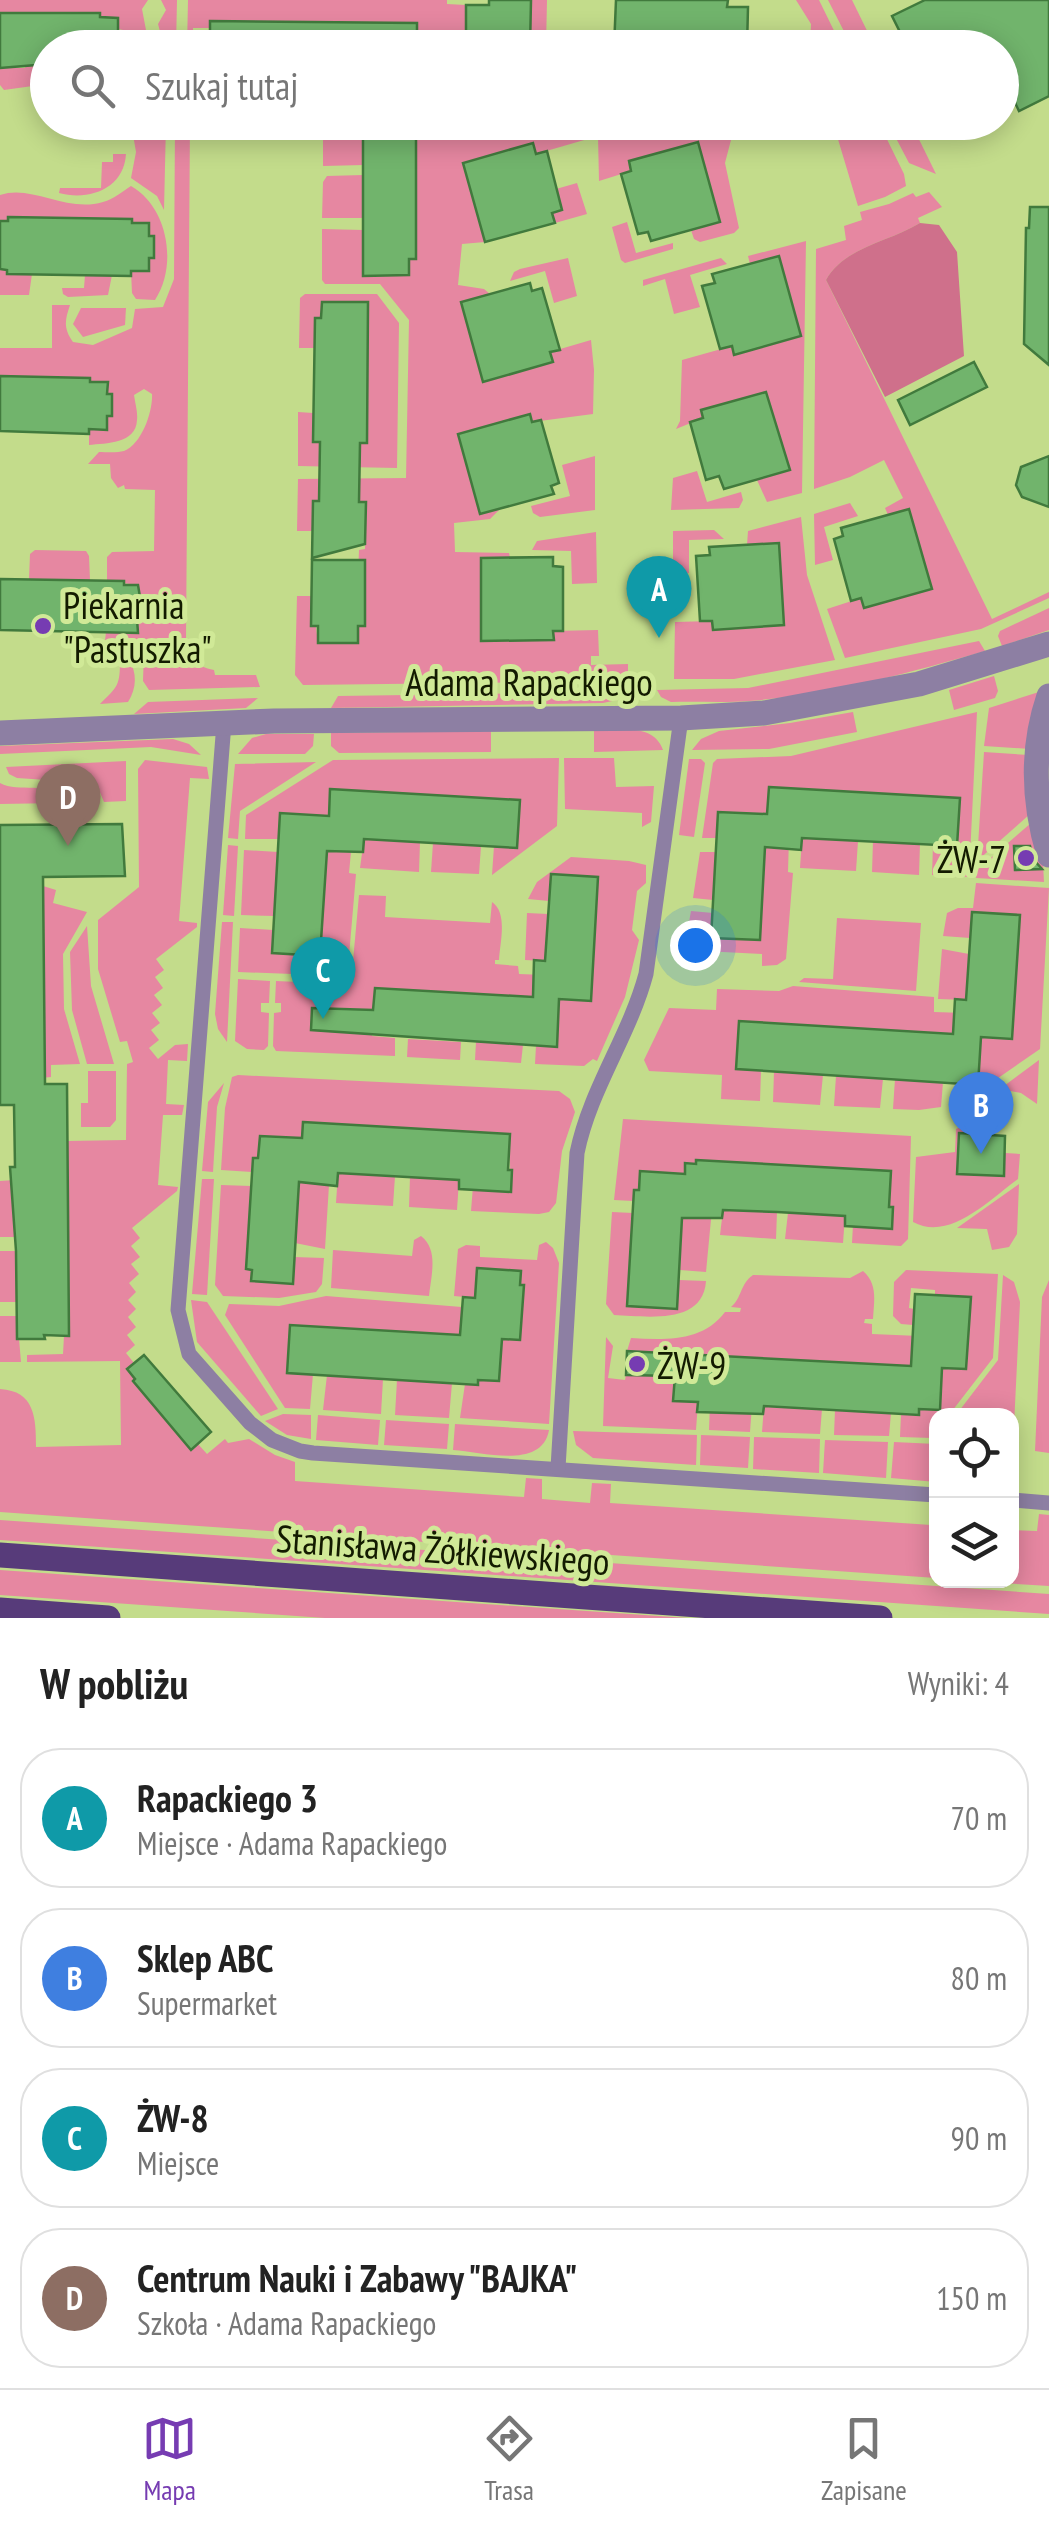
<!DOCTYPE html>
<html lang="pl">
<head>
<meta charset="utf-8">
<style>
  body { margin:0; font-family:"PT Sans Narrow",sans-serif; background:#f2f2f2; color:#222 }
  .controls { position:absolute; right:30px; bottom:30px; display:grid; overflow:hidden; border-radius:20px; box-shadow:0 5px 25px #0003 }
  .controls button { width:90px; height:90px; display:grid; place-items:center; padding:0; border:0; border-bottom:2px solid #e0e0e0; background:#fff; color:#222; font:50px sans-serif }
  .you { position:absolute; left:695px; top:945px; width:35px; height:35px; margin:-25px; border:8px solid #fff; border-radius:50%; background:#1a73e8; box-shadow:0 0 0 15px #1a73e833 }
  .badge { display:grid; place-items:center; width:65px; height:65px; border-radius:50%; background:#763cb2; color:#fff; font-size:32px; font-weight:700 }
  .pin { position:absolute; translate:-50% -82px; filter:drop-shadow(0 2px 5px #0008) }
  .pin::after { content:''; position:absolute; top:52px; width:35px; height:30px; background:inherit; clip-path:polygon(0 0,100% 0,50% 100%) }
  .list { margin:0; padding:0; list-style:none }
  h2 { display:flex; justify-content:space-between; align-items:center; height:130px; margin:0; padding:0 40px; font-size:42px }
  h2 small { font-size:32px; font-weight:400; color:#767676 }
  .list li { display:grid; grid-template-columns:65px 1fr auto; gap:30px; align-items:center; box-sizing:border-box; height:140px; margin:0 20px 20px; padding:0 20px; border:2px solid #e0e0e0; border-radius:40px }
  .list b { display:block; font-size:38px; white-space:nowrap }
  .list p { margin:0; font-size:32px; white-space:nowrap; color:#767676 }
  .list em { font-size:32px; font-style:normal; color:#767676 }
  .icon { flex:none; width:55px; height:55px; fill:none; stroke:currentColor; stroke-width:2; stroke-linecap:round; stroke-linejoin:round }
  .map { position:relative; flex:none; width:1049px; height:1618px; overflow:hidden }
  .search { position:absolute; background:#fff; box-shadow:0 5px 25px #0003; left:30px; right:30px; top:30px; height:110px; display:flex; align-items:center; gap:25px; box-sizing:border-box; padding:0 35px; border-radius:55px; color:#767676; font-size:38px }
  .sheet { height:770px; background:#fff }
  nav { display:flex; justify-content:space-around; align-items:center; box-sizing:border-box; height:140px; border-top:2px solid #e0e0e0; background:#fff; font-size:28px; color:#767676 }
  nav a { display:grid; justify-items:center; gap:5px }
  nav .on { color:#763cb2 }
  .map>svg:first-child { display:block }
  .green { fill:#e687a1 }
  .forest { fill:#cf708b }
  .building { fill:#71b46c; stroke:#417a3d; stroke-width:2.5 }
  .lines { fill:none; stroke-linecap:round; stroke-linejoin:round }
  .lane { stroke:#8d7fa3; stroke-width:15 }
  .street { stroke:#8d7fa3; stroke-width:25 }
  .primary { stroke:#573b7a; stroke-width:25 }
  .poi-dot { fill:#763cb2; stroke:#d0e997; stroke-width:4 }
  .labels { text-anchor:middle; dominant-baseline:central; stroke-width:10; stroke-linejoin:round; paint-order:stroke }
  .poi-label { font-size:38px; fill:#131b00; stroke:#d0e997; text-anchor:start }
  .street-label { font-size:38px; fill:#131b00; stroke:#d0e997 }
</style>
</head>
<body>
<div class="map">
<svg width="1049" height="1618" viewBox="0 0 1049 1618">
  <rect width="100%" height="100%" fill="#c3dc8b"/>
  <g class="green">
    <polygon points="0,0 148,0 142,9 146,30 144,47 122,47 123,30 118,29 118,18 100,17 99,13 0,13"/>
    <polygon points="161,0 177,0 176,47 154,47 156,38 161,35 158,24 166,10"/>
    <polygon points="188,0 447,0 447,4 466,5 466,47 417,47 416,23 211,21 210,28 193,28 193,47 187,48"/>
    <polygon points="531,0 547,0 546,47 530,47"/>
    <polygon points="796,0 819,0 842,47 810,47 811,24"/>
    <polygon points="828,0 852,0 875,47 852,47"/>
    <polygon points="26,64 47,64 47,84 4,90 0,85 0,68 25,68"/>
    <polygon points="579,122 770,129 731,140 725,163 739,228 734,233 700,242 694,239 691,230 720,221 698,142 629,161 631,171 599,181 598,136 536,154 532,143 463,163 485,242 462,244 458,285 484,289 490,294 461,303 483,381 550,352 591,340 594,370 593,414 532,422 529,414 458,434 480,513 501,508 490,519 454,523 455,552 509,553 510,558 481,559 481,640 553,640 553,631 598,630 599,656 591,656 591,665 628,664 628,681 303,685 295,675 297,596 312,596 318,643 357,643 358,626 365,626 358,578 359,550 365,549 366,502 359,502 359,486 320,485 319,501 313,502 312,531 297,531 298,479 406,478 409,320 380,284 325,284 322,280 322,229 363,230 370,275 409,275 409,259 416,259 416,135 410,135 410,123"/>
    <polygon points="131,123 166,123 164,210 157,196 131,178 136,152"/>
    <path d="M175 123H190L186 640C188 657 196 667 214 670L215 675H256L260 687 149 690 143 681 144 651 104 650 106 632 137 633 138 619H143L138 585 107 581V557L112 552 154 551 155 490 125 489 124 485 118 488 111 478 110 464H88L99 452C106 452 117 453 124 451 142 444 153 411 152 394L144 389 134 395C135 403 138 412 137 420 136 444 106 443 89 445V429L107 430V416H112V395L107 394V382H90L89 378 16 380V376H0V348H52V305H70C65 320 63 328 73 342L93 345 132 328 135 309 163 307 174 279Z"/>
    <polygon points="323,123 370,123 370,135 364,134 363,165 323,166"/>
    <polygon points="809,123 879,123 904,174 906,186 885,197 858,206 834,126 809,130"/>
    <polygon points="888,123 911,123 936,174 909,163"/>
    <path d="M113 154H126C124 189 89 201 59 193L60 188H101L102 162H113Z"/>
    <polygon points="363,175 363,218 322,218 323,182 327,176"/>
    <polygon points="577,183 587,214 555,223 552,213 562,210 556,189"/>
    <path d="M131 186C168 207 178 265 155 300L136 299 132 293 131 271H148L149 258H154L149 236 132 223 131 219 9 217 8 221H0V195C32 184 66 213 103 202 114 199 123 191 131 186Z"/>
    <path d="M929 192 942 207 918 218 920 223C889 242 844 247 826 280L992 619 1049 592V598L981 629 845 658 827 609 861 598 865 608 932 588 909 510 888 515 885 508 903 498 884 460 850 477 814 489 816 249 846 240 844 226 862 220 860 212 889 204 913 193 916 197Z"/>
    <polygon points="627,222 636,253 673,243 673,249 625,263 621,260 612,227"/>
    <polygon points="806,241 802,493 767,502 757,480 789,470 766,392 701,410 703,418 676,429 680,421 682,360 732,346 735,355 801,336 779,256 750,264 748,256"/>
    <polygon points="568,258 577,296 554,303 545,271 510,281 514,272 520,269"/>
    <polygon points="721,258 727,264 690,275 700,307 674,314 665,279 643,286 643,280"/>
    <polygon points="0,269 7,270 8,274 32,274 29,295 0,295"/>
    <polygon points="85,275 112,275 108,295 68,297 63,294 62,288 84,288"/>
    <polygon points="305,294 377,294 399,323 397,468 298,466 298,412 313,413 313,442 320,442 320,459 360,459 360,443 367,442 368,319 362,302 322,302 321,318 315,319 315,348 299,348 300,298"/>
    <polygon points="81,308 126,308 125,325 83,337 73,324"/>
    <polygon points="595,456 595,510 540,517 533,513 531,506 570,496 562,465"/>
    <polygon points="697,471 707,502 741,492 743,500 739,508 671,510 673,478"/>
    <polygon points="850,503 858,516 824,527 833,560 815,565 814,514"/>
    <polygon points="801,517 807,575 835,660 734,679 674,679 675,622 712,621 713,630 783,625 779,544 747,545 748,531"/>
    <polygon points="714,530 724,539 689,540 689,573 673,577 673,531"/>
    <polygon points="596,532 597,583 572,584 571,551 532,550 537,541"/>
    <polygon points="35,550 86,551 89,556 90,580 43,583 42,579 29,579 30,554"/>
    <polygon points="1049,608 1049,630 1002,646 998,636 1000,631"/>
    <path d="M979 641 985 651C909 673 828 695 749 701 723 703 696 701 671 702L661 697 657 690 748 688Z"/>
    <path d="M120 659H129C137 673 137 688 128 702L100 704C118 686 120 686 120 659Z"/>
    <polygon points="994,676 998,691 995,698 954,710 949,690"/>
    <polygon points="1042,691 1030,749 984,746 989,708"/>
    <polygon points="624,692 617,700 603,703 331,708 338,696"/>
    <polygon points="258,698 246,708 134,714 148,702"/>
    <polygon points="853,712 857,732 769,749 692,750 701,739 719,731 790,723"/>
    <polygon points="977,712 969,877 932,875 933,845 957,846 959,798 769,787 767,814 719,812 717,838 702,838 713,763 717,759 791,756"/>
    <polygon points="491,731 491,752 339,753 331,746 331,733"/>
    <path d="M594 731C618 731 653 722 663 750L594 752Z"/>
    <polygon points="266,734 314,734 313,746 305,754 238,754 252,738"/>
    <polygon points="173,739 189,744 201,755 151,747 0,754 0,746"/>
    <polygon points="984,752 1029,755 1030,814 977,861"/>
    <polygon points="559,758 557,826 492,875 494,846 517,847 519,800 331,789 329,816 280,813 278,839 245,839 246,815 333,760"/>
    <polygon points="564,758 614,758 616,787 654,786 651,822 642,827 642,813 565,809"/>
    <polygon points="689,759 701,759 705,763 694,837 679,835"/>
    <path d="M145 760 207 767 209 779 190 778 179 921 197 923V927L156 959 164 970 155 977 163 988 154 995 162 1005 152 1013 160 1023 151 1030 159 1040 149 1048 158 1059 175 1045 188 1044 187 1061 168 1060 166 1104 184 1105 182 1115H163L158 1185 178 1187 177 1191 132 1228 140 1238 131 1246 140 1257 131 1264 139 1274 129 1283 136 1292 128 1300 136 1309 128 1317 136 1327 127 1335 135 1345 126 1353 134 1363 127 1369 135 1379 133 1381 191 1449 198 1444 207 1454 225 1439 228 1443 249 1439 275 1455 295 1462V1481L524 1497 526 1478 542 1479V1499L590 1503 592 1483 611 1484 610 1503 931 1525 932 1505 936 1506V1578L0 1512V1389C35 1391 36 1418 36 1447L121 1445 120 1361 27 1362V1355L63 1354 64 1336 69 1335 67 1141 126 1140 127 1064 133 1062 127 1041 120 1042 98 969V920L139 887 138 769Z"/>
    <polygon points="126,761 126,801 104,802 99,790 90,783 17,778 9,774 6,767"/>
    <polygon points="316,762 240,811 238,839 228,838 235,764"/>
    <path d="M0 783C19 794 49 778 60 803L0 804Z"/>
    <polygon points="1031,823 1043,864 1044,882 976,878 977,870"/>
    <polygon points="766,836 789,837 788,872 793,873 786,959 777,965 762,966 762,954 684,950 691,911 713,913 760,940"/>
    <polygon points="328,837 351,852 349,873 356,874 349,956 318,975 238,972 240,928 273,930 272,953 320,956"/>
    <polygon points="802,838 858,841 856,871 800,868"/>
    <polygon points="364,839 420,842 419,872 360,868"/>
    <polygon points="873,841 920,844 919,875 872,872"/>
    <polygon points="433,843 481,846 479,874 431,872"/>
    <polygon points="228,845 238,846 234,916 223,915"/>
    <polygon points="244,850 278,852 274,916 241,915"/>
    <polygon points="700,852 716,852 713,900 693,898"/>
    <polygon points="571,857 629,861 646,865 646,883 637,891 632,930 639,940 625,997 597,1061 593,1059 584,1066 535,1064 536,1046 557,1047 559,999 551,874 549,901 528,899 537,882"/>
    <polygon points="976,883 1049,888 1040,1049 988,1085 955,1102 957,1083 978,1084 981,1037 1012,1038 972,912 970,938 943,936 947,913 958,908 973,908"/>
    <polygon points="43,886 56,890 53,903 87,912 63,954 64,1009 80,1064 51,1065 51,1077 41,1078"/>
    <path d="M359 895 386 896 385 917 490 923 492 902C508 913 500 942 499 960H495V964L518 966 519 974 545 975 543 998 375 988 372 1036 395 1038V1056L276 1051 273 1046 274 1013 281 1012V1003H275L276 981 320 983 353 961Z"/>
    <polygon points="527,913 548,914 545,961 525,960"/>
    <polygon points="837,918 921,923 916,991 799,982 804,978 833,979"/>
    <polygon points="222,922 233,922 227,1042 218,1029 215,1014"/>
    <polygon points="87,926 91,986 114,1064 87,1064 72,1010 70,952"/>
    <polygon points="942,949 969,954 966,1000 938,999"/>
    <polygon points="238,979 270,981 269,1003 261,1003 261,1012 269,1013 268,1046 264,1050 247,1049 235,1041"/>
    <polygon points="793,986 934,997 934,1012 965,1013 964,1035 739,1021 736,1069 761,1071 760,1101 721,1099 722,1075 649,1071 644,1060 669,1008 716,1010 717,989 779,991"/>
    <polygon points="408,1039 461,1042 460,1060 407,1057"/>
    <polygon points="476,1042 523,1045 521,1063 475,1060"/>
    <polygon points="1039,1060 1037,1104 1021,1093 1000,1089"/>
    <polygon points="88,1071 116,1071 116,1120 110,1127 81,1127 81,1103 88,1103"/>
    <polygon points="774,1072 823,1075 820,1105 773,1102"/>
    <polygon points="238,1075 559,1091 570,1099 575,1112 562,1151 556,1203 549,1212 539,1214 471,1211 473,1186 511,1192 509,1134 303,1122 301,1144 253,1158 252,1172 221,1170 225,1108 232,1077"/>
    <polygon points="836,1076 883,1079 880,1108 834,1106"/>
    <polygon points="895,1079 943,1082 941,1107 919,1110 893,1109"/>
    <polygon points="224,1083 217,1107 213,1172 202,1171 208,1102"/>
    <polygon points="623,1119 911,1136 908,1239 901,1246 852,1243 853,1225 871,1222 871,1228 892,1229 893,1207 697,1160 696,1164 686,1164 685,1181 640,1171 639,1190 634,1191 633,1201 614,1200"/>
    <path d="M975 1121 974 1134H959L957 1174 1003 1176 1005 1153 1020 1154 1018 1179C990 1199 950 1242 913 1222L916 1157 955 1152 956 1129Z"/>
    <polygon points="300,1170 329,1185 325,1249 295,1243"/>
    <polygon points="338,1173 395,1176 393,1206 336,1203"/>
    <polygon points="410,1177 459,1180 457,1210 409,1207"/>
    <polygon points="202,1179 214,1179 207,1295 192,1294"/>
    <polygon points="15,1180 15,1195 11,1199 15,1208 15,1237 0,1237 0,1181"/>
    <polygon points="1019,1184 1017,1234 1009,1247 992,1250 987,1229 957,1228"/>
    <polygon points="221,1185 251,1186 246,1269 252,1270 251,1281 293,1284 294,1257 324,1258 322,1284 316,1292 279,1298 223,1296 215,1285"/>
    <polygon points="683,1207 712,1209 706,1272 680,1270"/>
    <polygon points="723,1210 777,1212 776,1239 720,1235"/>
    <path d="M612 1212 633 1213 628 1306 677 1309 679 1280 706 1281C703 1326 645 1316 614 1315L606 1304Z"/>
    <polygon points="788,1213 845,1216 843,1243 785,1239"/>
    <path d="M421 1236C439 1250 431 1276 429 1296L331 1288 333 1250 412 1256 414 1240Z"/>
    <polygon points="546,1242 553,1248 559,1263 549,1424 460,1418 465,1384 478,1380 496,1339 520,1340 524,1286 477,1268 475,1298 454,1296 458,1249 466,1245 480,1246 480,1257 537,1260 539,1245"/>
    <rect x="0" y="1251" width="16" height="51"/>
    <polygon points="906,1270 998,1274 993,1358 949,1415 936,1416 936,1432 932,1438 900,1437 901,1414 918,1415 919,1409 940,1410 938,1368 966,1369 971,1298 935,1295 935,1290 911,1288 909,1308 914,1309 913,1325 901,1324 893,1316 894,1282"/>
    <path d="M863 1271C878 1284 874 1301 873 1319H865L864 1323 872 1324V1334L919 1336 917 1366 676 1353 673 1400 698 1402 696 1430 603 1426 606 1337 613 1346 608 1378 625 1380 626 1375H647L649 1353 627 1351 631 1338C665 1340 703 1342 725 1312H740L741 1308 731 1307C742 1298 740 1284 753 1275L850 1278Z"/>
    <polygon points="1003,1275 1014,1282 1020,1302 1013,1446 1012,1416 956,1415 998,1360"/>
    <polygon points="1049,1280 1049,1453 1035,1451 1042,1297"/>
    <polygon points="326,1296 474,1308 472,1336 371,1329 370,1335 345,1328 291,1325 287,1372 313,1374 310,1409 285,1408 225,1315 229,1304 279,1306"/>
    <polygon points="191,1300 207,1302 278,1409 261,1416 197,1342"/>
    <polygon points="0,1316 17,1316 21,1362 0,1362"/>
    <polygon points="327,1375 383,1379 381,1414 323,1410"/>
    <polygon points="397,1380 452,1383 449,1418 395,1415"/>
    <polygon points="710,1403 752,1405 750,1432 709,1430"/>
    <polygon points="764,1406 822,1409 820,1434 762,1432"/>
    <polygon points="835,1410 891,1413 889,1436 834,1435"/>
    <polygon points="283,1414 311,1415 311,1439 287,1435 265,1421"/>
    <polygon points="318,1415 380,1420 378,1445 316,1440"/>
    <polygon points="386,1420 449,1424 447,1449 384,1445"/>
    <path d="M455 1424 549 1430C542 1470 483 1452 453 1450Z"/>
    <polygon points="573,1431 697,1435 696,1465 593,1458 576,1445"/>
    <polygon points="701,1435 750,1437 748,1468 700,1465"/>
    <polygon points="754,1437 820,1439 819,1473 753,1469"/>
    <polygon points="825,1440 888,1442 886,1478 823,1473"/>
    <polygon points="894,1442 936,1444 936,1482 891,1478"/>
    <polygon points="1039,1514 1049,1515 1049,1586 968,1581 1012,1580 1012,1530 1037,1531"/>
    <polygon points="0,1520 1049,1594 1049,1614 0,1540"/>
    <polygon points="0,1570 687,1618 325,1618 0,1595"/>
  </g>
  <path class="forest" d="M920 223 939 225 957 252 964 356 885 397 826 280C844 247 889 242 920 223Z"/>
  <g class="building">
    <polygon points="489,0 531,0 530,48 466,48 466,5 489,5"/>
    <polygon points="616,0 728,0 727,7 748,7 747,48 614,48"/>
    <polygon points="925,0 1049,0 1049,96 1019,111 1002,76 1002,48 908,48 892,16"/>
    <polygon points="0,13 100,13 100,17 118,18 118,48 48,48 48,64 0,68"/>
    <polygon points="210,21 417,23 417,48 210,48"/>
    <polygon points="370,122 410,122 410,135 416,134 416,259 409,259 409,275 363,276 363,134 370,135"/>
    <polygon points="698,142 720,222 651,241 648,232 638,234 621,174 631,171 629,161"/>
    <polygon points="533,143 536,154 547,151 562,210 552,213 555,223 485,242 463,163"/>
    <polygon points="1030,207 1049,207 1049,365 1024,344 1026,228 1029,228"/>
    <polygon points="8,217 132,219 132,223 149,223 149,236 154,236 154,258 149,258 149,271 131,271 131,276 7,274 7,270 0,269 0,221 8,221"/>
    <polygon points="779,256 801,336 734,355 732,346 720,349 702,286 715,283 712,274"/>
    <polygon points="530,283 532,291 542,288 560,350 550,352 553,362 483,382 461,302"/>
    <polygon points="322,302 368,302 367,443 360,443 359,502 366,502 365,544 312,558 313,501 319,501 320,442 313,442 315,318 321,318"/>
    <polygon points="974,362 987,387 910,425 898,400"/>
    <polygon points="0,376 90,378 90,382 108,382 107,394 112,394 112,416 107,416 107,430 89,429 89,434 0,431"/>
    <polygon points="766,392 790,470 724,489 719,476 706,480 690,422 703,418 701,410"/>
    <polygon points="530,414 532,422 541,420 559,483 551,486 554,494 480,514 458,434"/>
    <polygon points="1049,456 1049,507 1022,497 1016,485 1021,467"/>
    <polygon points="909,509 932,589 864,608 861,598 851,601 834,539 843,536 841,528"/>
    <polygon points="779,543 784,625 713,630 712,621 700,621 696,556 710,555 709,547"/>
    <polygon points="553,557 553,566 563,567 563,631 553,631 554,640 481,641 481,558"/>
    <polygon points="312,560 365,560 365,626 358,626 358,643 318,643 318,626 311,626"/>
    <polygon points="0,579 124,581 124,585 138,585 140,597 143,597 143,620 137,619 138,633 0,630"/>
    <polygon points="769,787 960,798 957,846 802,838 801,850 765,847 760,940 711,938 718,812 767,814"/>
    <polygon points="330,789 520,800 517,848 364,839 363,852 327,851 320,956 272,953 280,813 329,816"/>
    <polygon points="122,824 125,876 43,877 45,1084 67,1084 69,1336 44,1335 45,1339 17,1339 16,1251 10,1167 15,1167 14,1105 0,1105 0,825"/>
    <polygon points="1014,846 1030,846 1034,860 1042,869 1015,870"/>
    <polygon points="551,874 598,877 591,1001 559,999 557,1047 311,1030 312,1008 373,1010 375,988 533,997 534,960 545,961"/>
    <polygon points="972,912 1020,915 1012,1039 981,1037 978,1085 736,1069 739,1021 953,1034 955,999 966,1000"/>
    <polygon points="303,1122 510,1134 508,1170 512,1170 511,1192 459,1189 459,1180 338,1173 337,1186 299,1182 293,1284 251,1281 252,1270 246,1269 253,1158 258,1158 260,1136 302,1138"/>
    <polygon points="959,1133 1005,1136 1004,1176 957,1174"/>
    <polygon points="696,1160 891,1171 889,1207 893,1207 892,1229 845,1226 845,1216 777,1212 723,1210 722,1218 682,1218 677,1309 627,1306 634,1190 639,1190 640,1171 685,1174 685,1163 696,1164"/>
    <polygon points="477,1268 521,1271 520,1285 524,1285 520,1340 502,1339 499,1381 478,1380 478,1385 287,1373 290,1325 460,1335 463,1297 475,1298"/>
    <polygon points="915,1294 971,1297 966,1369 942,1368 940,1410 919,1409 919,1415 764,1406 763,1414 697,1412 698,1402 673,1401 675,1376 626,1375 627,1351 911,1366"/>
    <polygon points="144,1355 211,1432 191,1450 133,1381 135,1379 127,1369"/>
  </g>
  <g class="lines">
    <g class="lane">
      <polyline points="224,723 178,1310 189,1354 250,1423 272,1440 300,1451 313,1453 936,1495"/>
      <path d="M558 1468 577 1153C590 1089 629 1037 646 974L681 718"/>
      <polyline points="1012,1500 1049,1503"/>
    </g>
    <g class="street">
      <path d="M1049 696C1031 749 1033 802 1049 855"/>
      <polyline points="0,733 274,721 681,718 764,713 919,684 1049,644"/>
    </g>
    <g class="primary">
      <polyline points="0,1555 880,1618"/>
      <polyline points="0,1610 108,1618"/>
    </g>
  </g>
  <g class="poi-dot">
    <circle cx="43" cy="626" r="10"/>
    <circle cx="1026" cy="858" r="10"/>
    <circle cx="637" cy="1364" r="10"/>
  </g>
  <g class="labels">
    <g class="poi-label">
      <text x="63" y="604">Piekarnia<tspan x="63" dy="44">"Pastuszka"</tspan></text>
      <text x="1006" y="858" text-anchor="end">ŻW-7</text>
      <text x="657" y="1364">ŻW-9</text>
    </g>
    <g class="street-label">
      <text x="529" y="681">Adama Rapackiego</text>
      <text transform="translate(443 1549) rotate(4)">Stanisława Żółkiewskiego</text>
    </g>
  </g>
</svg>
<div class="controls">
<button><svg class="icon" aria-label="locate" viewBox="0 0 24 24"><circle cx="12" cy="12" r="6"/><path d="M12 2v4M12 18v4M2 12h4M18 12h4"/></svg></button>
<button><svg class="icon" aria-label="layers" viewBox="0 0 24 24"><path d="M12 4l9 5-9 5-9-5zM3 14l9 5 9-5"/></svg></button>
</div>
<div class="you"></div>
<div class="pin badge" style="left:659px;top:638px;background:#0f9aa8">A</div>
<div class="pin badge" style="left:981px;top:1154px;background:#3f7fe0">B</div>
<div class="pin badge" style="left:323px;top:1019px;background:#0f9aa8">C</div>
<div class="pin badge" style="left:68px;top:846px;background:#8d6e63">D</div>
<div class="search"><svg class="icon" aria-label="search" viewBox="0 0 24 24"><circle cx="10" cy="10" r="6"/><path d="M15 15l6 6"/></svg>Szukaj tutaj</div>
</div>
<section class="sheet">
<h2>W pobliżu<small>Wyniki: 4</small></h2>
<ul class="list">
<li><span class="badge" style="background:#0f9aa8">A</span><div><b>Rapackiego 3</b><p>Miejsce · Adama Rapackiego</p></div><em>70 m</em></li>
<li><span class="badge" style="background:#3f7fe0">B</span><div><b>Sklep ABC</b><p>Supermarket</p></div><em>80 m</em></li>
<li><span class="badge" style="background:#0f9aa8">C</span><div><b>ŻW-8</b><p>Miejsce</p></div><em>90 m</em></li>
<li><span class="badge" style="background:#8d6e63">D</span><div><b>Centrum Nauki i Zabawy &quot;BAJKA&quot;</b><p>Szkoła · Adama Rapackiego</p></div><em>150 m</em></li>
</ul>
</section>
<nav>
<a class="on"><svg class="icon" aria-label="map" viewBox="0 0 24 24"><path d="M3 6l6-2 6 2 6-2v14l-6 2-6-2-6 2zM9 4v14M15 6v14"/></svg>Mapa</a>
<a><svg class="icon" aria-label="directions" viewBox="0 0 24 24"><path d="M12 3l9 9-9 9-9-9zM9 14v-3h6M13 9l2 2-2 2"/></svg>Trasa</a>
<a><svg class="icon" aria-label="saved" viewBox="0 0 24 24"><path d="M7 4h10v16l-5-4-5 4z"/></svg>Zapisane</a>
</nav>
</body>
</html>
